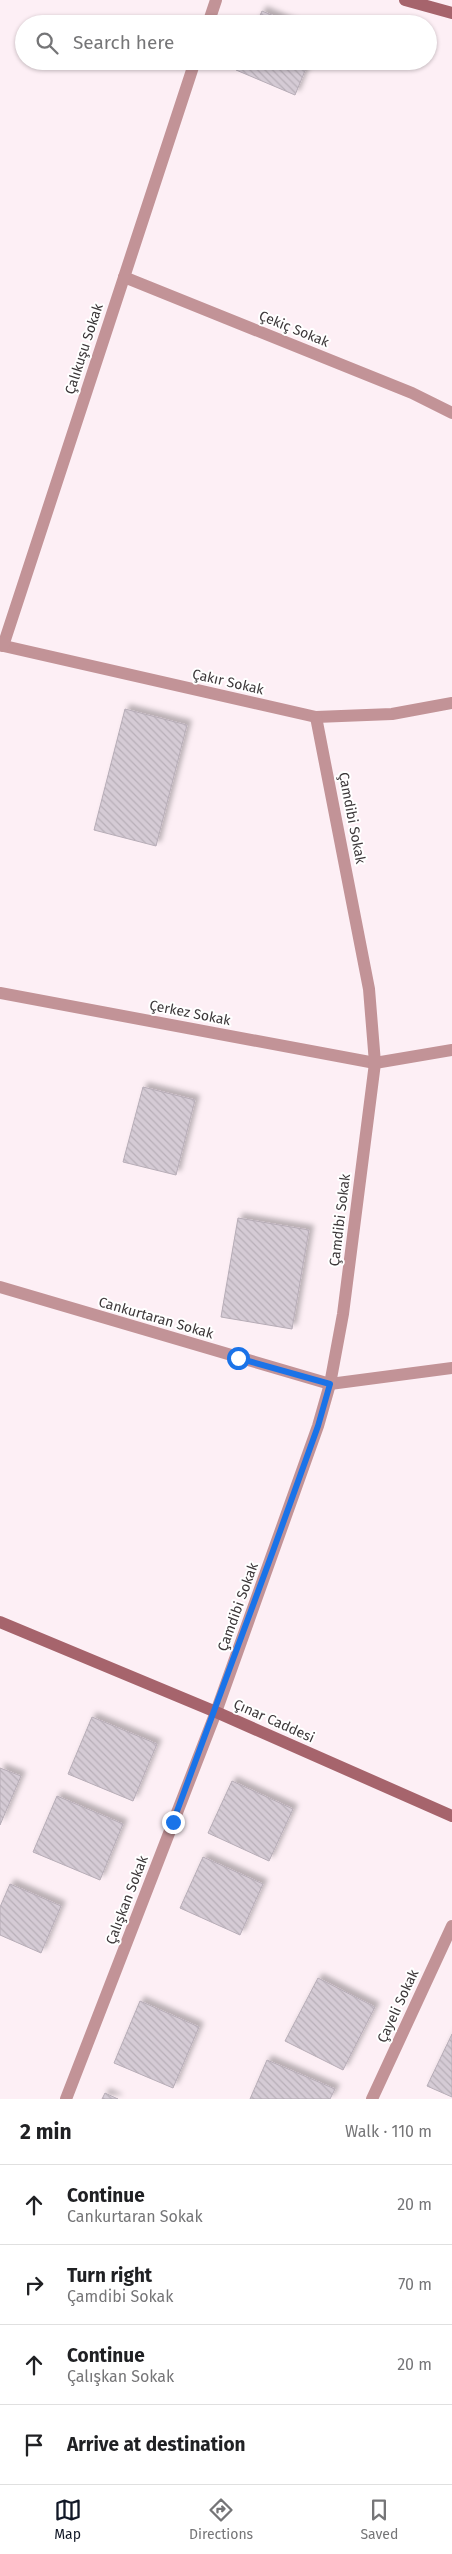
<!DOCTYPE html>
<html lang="en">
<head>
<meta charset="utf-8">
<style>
  body { margin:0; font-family:"Fira Sans",sans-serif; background:#f2f2f2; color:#202124 }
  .stop { position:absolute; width:15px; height:15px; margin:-11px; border:4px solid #1a73e8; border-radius:50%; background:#fff }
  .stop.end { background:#1a73e8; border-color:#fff; box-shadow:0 1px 5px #0008 }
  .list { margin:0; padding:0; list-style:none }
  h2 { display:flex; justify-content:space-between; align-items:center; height:65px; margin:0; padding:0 20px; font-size:21px }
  h2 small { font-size:16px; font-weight:400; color:#757577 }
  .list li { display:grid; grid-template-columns:32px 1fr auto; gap:15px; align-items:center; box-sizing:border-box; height:80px; padding:0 20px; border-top:1px solid #e0e0e0 }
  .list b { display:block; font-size:19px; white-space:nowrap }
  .list p { margin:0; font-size:16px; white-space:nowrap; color:#757577 }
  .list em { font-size:16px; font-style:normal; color:#757577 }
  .icon { flex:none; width:28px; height:28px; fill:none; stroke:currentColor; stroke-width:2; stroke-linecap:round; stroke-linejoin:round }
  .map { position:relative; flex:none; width:452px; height:2099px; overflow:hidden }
  .search { position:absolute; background:#fff; box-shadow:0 1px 4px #0004; left:15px; right:15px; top:15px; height:55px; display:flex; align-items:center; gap:12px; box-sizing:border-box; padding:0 18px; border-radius:28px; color:#757577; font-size:19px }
  .sheet { height:385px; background:#fff }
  nav { display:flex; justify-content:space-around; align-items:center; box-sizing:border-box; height:70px; border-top:1px solid #e0e0e0; background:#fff; font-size:14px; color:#757577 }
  nav a { display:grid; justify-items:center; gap:2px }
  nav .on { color:#111827 }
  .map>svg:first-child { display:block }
  .building { fill:url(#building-back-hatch); stroke:#b7adb7; filter:url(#shadow) }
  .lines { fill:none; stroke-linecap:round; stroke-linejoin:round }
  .street { stroke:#c29397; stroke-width:12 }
  .secondary { stroke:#a6646c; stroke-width:12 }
  .route { stroke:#1a73e8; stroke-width:6 }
  .labels { text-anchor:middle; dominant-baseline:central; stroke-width:4; stroke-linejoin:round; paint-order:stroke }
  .street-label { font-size:14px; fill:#3c3739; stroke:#fff }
</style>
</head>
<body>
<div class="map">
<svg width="452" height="2099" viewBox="0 0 452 2099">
  <defs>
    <pattern id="building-back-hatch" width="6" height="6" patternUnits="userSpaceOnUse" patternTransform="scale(1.25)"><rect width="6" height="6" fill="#d5cbd5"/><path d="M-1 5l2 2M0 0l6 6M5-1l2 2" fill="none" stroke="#b8afb8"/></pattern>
    <filter id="shadow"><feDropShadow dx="4.5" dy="-4.5" stdDeviation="2.5" flood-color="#0004"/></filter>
  </defs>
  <rect width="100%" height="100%" fill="#fdeff5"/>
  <g class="building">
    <polygon points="262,11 293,24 256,24"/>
    <polygon points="240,61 309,61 295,95 236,70"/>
    <polygon points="125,709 187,725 156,846 94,830"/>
    <polygon points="143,1087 195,1100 176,1175 123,1162"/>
    <polygon points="238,1218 309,1230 292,1329 221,1317"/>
    <polygon points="92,1717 157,1744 133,1801 68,1774"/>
    <polygon points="0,1768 21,1776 0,1825"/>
    <polygon points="232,1781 293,1809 269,1861 208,1833"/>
    <polygon points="57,1796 123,1824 100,1880 33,1852"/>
    <polygon points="203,1857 263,1884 240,1935 180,1908"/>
    <polygon points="10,1884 61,1906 41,1953 0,1935 0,1907"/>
    <polygon points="318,1978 375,2007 343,2070 285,2041"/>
    <polygon points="140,2001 199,2027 173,2088 114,2063"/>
    <polygon points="452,2034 452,2097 427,2086"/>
    <polygon points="267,2060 335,2089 330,2099 250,2099"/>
    <polygon points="105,2093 118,2099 102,2099"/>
  </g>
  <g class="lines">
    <g class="street">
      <polyline points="208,24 216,0"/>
      <polyline points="124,277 412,393 452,413"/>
      <polyline points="0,645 316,717 392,714 452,703"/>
      <polyline points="3,646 195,61"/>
      <polyline points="0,993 375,1063 452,1050"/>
      <polyline points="0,1287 330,1384 452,1368"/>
      <polyline points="66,2099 216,1712 318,1426 330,1384 343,1314 375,1063 369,989 316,717"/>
      <polyline points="372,2099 452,1926"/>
    </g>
    <g class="secondary">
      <polyline points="405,0 452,13"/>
      <polyline points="0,1622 216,1712 452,1816"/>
    </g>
  </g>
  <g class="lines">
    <polyline class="route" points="173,1822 273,1551 318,1426 330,1384 238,1358"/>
  </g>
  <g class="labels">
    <g class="street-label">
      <text transform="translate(294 329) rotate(22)">Çekiç Sokak</text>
      <text transform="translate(84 349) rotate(-72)">Çalıkuşu Sokak</text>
      <text transform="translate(228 682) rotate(13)">Çakır Sokak</text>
      <text transform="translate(352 818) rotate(79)">Çamdibi Sokak</text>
      <text transform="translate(190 1013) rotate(11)">Çerkez Sokak</text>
      <text transform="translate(340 1220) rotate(-83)">Çamdibi Sokak</text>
      <text transform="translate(156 1318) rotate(16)">Cankurtaran Sokak</text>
      <text transform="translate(238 1607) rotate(-70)">Çamdibi Sokak</text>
      <text transform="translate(274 1721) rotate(24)">Çınar Caddesi</text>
      <text transform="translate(127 1900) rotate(-69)">Çalışkan Sokak</text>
      <text transform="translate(398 2006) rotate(-65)">Çayeli Sokak</text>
    </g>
  </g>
</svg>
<div class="stop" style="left:238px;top:1358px"></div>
<div class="stop end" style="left:173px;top:1822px"></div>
<div class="search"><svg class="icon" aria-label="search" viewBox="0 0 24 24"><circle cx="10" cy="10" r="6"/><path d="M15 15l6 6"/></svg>Search here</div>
</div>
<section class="sheet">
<h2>2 min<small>Walk · 110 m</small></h2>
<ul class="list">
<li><svg class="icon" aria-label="ahead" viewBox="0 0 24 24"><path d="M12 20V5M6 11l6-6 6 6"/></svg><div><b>Continue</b><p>Cankurtaran Sokak</p></div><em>20 m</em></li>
<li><svg class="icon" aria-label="right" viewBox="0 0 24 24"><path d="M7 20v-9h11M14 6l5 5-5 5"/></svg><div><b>Turn right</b><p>Çamdibi Sokak</p></div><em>70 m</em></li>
<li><svg class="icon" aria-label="ahead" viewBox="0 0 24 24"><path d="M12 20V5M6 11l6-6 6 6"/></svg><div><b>Continue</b><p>Çalışkan Sokak</p></div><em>20 m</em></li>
<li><svg class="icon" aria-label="arrive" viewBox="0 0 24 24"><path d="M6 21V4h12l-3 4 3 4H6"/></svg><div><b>Arrive at destination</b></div></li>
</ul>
</section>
<nav>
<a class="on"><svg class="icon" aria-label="map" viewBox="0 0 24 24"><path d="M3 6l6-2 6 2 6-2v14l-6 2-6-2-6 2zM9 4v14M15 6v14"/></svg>Map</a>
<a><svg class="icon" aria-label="directions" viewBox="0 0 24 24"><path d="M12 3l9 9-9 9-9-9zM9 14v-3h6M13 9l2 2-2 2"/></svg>Directions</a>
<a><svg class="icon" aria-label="saved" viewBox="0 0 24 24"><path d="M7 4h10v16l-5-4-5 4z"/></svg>Saved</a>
</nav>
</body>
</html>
